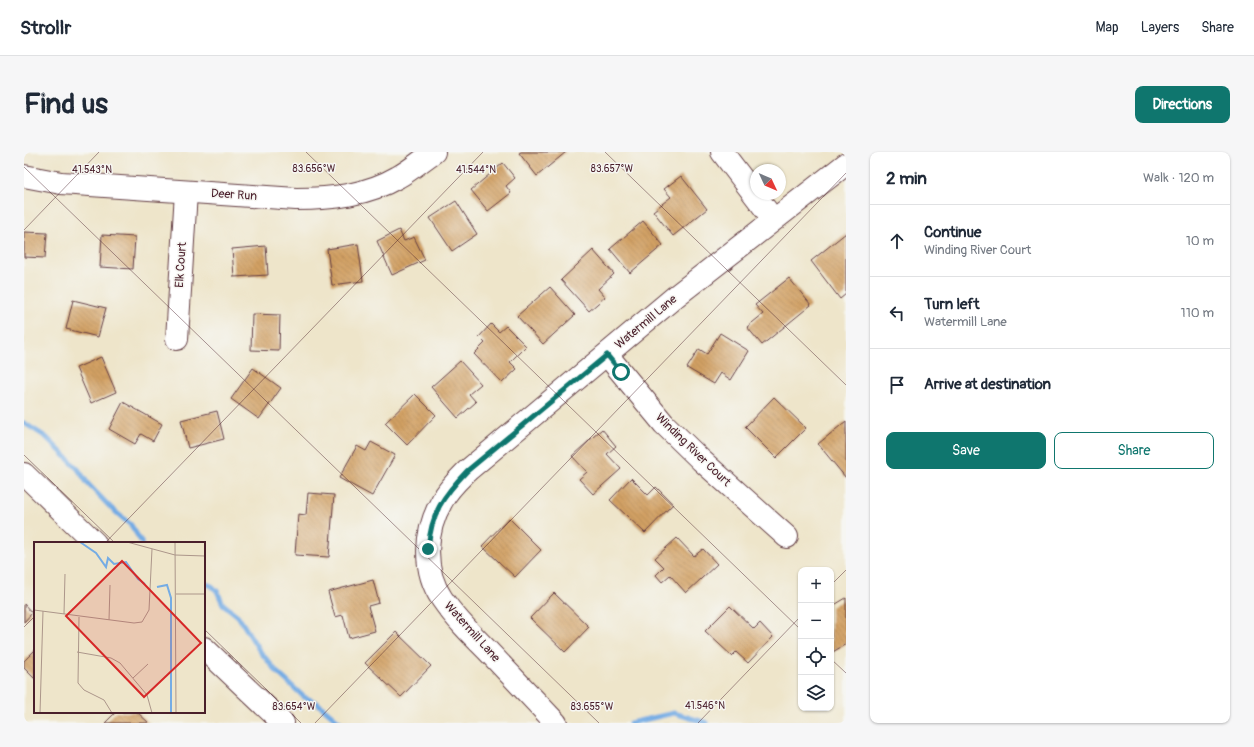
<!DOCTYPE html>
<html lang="en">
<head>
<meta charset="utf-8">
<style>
  body { margin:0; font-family:Pangolin,sans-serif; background:#f6f6f7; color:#1f2937 }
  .controls { position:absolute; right:12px; bottom:12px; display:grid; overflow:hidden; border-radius:8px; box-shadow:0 1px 3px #0004 }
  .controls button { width:36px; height:36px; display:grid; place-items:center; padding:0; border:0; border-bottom:1px solid #e0e1e3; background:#fff; color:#1f2937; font:20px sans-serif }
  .compass { position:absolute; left:726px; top:12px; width:36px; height:36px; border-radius:50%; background:#fff; box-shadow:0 1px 3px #0004; rotate:134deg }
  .stop { position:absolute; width:12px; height:12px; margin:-9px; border:3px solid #0f766e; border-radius:50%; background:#fff }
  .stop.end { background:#0f766e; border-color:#fff; box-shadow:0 1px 4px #0008 }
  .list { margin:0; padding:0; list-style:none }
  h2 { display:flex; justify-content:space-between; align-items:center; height:52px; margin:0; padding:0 16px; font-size:17px }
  h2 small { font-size:13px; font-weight:400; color:#747a83 }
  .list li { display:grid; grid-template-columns:26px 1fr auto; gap:12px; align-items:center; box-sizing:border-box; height:72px; padding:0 16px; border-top:1px solid #e0e1e3 }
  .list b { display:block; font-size:15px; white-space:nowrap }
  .list p { margin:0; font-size:13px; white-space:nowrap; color:#747a83 }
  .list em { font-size:13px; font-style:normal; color:#747a83 }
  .actions { display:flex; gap:8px; padding:12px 16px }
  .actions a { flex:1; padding:9px 0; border:1px solid #0f766e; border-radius:8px; text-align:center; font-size:14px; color:#0f766e }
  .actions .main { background:#0f766e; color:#fff }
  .icon { flex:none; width:22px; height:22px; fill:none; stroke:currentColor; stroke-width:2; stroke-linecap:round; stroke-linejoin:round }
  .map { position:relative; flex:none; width:822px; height:571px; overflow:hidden; border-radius:8px }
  header { display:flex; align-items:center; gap:24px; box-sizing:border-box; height:56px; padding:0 20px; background:#fff; border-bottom:1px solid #e0e1e3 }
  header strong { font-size:19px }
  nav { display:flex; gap:22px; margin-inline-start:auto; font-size:14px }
  .intro { display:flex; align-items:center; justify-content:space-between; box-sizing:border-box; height:96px; padding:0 24px }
  h1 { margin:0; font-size:28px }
  .button { padding:10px 18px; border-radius:8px; background:#0f766e; color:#fff; font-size:14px; font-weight:700 }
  main { display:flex; gap:24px; padding:0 24px }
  aside { flex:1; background:#fff; border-radius:8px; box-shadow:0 1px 3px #0004 }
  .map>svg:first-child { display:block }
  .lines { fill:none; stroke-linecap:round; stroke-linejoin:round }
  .stream { stroke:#75ace4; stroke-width:5 }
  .building { fill:url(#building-back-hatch) }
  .minor-casing { stroke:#633d43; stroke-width:24 }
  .minor { stroke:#fff; stroke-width:22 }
  .route { stroke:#0f766e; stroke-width:5 }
  .ticks { fill:none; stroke:#4a1f2b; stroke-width:1; stroke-opacity:0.45 }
  .labels { text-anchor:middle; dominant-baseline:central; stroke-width:3; stroke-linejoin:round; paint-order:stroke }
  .street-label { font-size:12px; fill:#4a1f2b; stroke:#f6f6f2 }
  .inset-river { fill:none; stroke:#75ace4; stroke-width:2 }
  .inset-road { fill:none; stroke:#ac968a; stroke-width:1 }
  .view { fill:#d62828; fill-opacity:0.15; stroke:#d62828; stroke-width:2 }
  .inset-edge { fill:none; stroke:#4a1f2b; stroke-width:2 }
  .ticks-label { font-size:10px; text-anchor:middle; fill:#4a1f2b; stroke:#f6f6f2; stroke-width:3; stroke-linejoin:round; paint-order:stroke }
</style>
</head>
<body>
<header>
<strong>Strollr</strong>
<nav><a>Map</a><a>Layers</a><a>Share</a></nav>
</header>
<div class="intro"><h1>Find us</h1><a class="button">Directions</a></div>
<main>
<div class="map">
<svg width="822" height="571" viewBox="0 0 822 571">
  <defs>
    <pattern id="building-back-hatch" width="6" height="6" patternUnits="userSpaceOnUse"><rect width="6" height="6" fill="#d2a063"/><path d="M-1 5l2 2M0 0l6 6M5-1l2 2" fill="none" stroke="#ac8252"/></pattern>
  </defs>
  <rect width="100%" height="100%" fill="#f6f6f2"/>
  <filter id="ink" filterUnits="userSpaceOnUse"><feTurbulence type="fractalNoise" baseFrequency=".025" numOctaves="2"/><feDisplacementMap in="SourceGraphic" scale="8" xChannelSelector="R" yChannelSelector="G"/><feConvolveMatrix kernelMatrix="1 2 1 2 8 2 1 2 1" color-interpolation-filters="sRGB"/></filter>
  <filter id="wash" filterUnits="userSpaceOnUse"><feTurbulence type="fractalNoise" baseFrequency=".012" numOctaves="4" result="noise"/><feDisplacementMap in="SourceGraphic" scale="16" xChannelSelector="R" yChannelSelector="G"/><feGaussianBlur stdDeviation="0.9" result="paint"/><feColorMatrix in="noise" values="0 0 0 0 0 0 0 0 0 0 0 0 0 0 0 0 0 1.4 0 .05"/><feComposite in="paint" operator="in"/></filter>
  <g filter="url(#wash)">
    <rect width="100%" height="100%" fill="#eee5ca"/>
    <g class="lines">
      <g class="stream">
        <polyline points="0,271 22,285 54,317 64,332 88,357 107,373 118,391"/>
        <polyline points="180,431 188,434 193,439 199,452 214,464 235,498 253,520 280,545 292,550 317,571"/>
        <polyline points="606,571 650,561 683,571"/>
      </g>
    </g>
    <g id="blocks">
      <g class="building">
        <polygon points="497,0 542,0 513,24 495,1"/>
        <polygon points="479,11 491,26 482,34 487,41 464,59 447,38"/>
        <polygon points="657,24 683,57 649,84 629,59 647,45 640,37"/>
        <polygon points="432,49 453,82 428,99 406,66"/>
        <polygon points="619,69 639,93 606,121 586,97"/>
        <polygon points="375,78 380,89 390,85 401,108 368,123 353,89"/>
        <polygon points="0,80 23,81 21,106 0,105"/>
        <polygon points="822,81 822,142 816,147 787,109"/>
        <polygon points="78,83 111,85 109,117 76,115"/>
        <polygon points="334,92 339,129 308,133 303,97"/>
        <polygon points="242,94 244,123 210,125 208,97"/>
        <polygon points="569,98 590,122 574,137 581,145 565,159 537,128"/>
        <polygon points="765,126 787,153 738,193 723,175 739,162 731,153"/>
        <polygon points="526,135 551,163 519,192 493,164"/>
        <polygon points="49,148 82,156 74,185 42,177"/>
        <polygon points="228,162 256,163 255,199 227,198"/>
        <polygon points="467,172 475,180 482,174 502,194 486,210 493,217 478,231 450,202 461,191 455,185"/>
        <polygon points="696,181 725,199 707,228 697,221 690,232 663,216 675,197 683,202"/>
        <polygon points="77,205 92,240 67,251 52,216"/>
        <polygon points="436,209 457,232 445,242 452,250 434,266 407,235"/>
        <polygon points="229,216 257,236 235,267 207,247"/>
        <polygon points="391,242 412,263 383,293 361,271"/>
        <polygon points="750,245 782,276 752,306 721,275"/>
        <polygon points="99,250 138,272 129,289 117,282 111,292 85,277"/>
        <polygon points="193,259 200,287 164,296 157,268"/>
        <polygon points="822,269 822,326 794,292"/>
        <polygon points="578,277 592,294 583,302 597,317 569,342 555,327 563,320 548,304"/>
        <polygon points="347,290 371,303 348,344 315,326 333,294 342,299"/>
        <polygon points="607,326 624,343 632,335 649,352 621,381 586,348"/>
        <polygon points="284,341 310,343 305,405 271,403 274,362 282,363"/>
        <polygon points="485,366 517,398 491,425 458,394"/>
        <polygon points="653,386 670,404 679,397 693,412 662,441 646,423 638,430 632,423 640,415 631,406"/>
        <polygon points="349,428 355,451 344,454 351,479 325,486 319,463 311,465 304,440"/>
        <polygon points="530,441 565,475 541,500 506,466"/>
        <polygon points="822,446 822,492 807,501 807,455"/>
        <polygon points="0,452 8,461 0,470"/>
        <polygon points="706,454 730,477 736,471 749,485 724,511 712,500 708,504 681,479"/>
        <polygon points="372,480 407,514 377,545 341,511"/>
        <polygon points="11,498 11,527 0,516 0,509"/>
        <polygon points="92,560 113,560 125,571 81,571"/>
      </g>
    </g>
  </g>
  <g filter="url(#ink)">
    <use href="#blocks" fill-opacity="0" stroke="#633d43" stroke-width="1"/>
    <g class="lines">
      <g class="minor-casing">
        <g id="minor">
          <polyline points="698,0 749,67"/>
          <path d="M0 24 37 31 272 47C308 47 343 43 374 25 387 18 398 8 410 0"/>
          <polyline points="153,187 162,40"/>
          <polyline points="583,203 640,272 677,308 763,385"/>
          <polyline points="0,322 71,391"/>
          <polyline points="180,496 259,571"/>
          <path d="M532 571C509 547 486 522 463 498 447 482 431 466 418 447 398 418 401 378 418 349 424 337 434 328 443 319L652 144 822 12"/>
        </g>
      </g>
      <use href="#minor" class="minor"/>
    </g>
  </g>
  <g class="lines" filter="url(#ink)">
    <path class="route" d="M404 397C407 361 419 344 443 319L583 203 597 220"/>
  </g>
  <path class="ticks" d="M282 0 777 478M581 0 822 233M0 15 575 571M0 78 75 0M0 303 91 391M81 391 459 0M807 433 822 418M0 475 11 464M180 477 277 571M807 507 822 521M291 571 822 21M674 571 777 464"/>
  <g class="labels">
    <g class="street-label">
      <text transform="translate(210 43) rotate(4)">Deer Run</text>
      <text transform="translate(157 113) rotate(-86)">Elk Court</text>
      <text transform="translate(622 170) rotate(-40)">Watermill Lane</text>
      <text transform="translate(669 298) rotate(44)">Winding River Court</text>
      <text transform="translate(448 480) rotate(48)">Watermill Lane</text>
    </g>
  </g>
  <g transform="translate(10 390)">
    <rect width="171" height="171" fill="#eee5ca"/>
    <path class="inset-river" d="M46 0 62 11 72 25 74 16 80 22 92 20 104 37 111 42M123 45 133 43 137 56V171"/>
    <path class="inset-road" d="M93 0 141 13 171 14M141 0 142 171M142 52H171M0 68 100 81 108 80 115 68 118 7M30 72 31 32M45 75 44 141 50 148 70 158 78 171M75 78 76 43M43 110 77 116 86 121 113 153 118 171M99 136 114 122M6 171 9 69"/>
    <path class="view" d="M88 19 167 101 110 155 32 74Z"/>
    <rect width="171" height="171" class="inset-edge"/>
  </g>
  <g class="ticks-label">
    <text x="588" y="20">83.657°W</text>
    <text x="290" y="20">83.656°W</text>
    <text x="68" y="21">41.543°N</text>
    <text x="452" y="21">41.544°N</text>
    <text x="681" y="557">41.546°N</text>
    <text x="270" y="558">83.654°W</text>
    <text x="568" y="558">83.655°W</text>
  </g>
</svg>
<div class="controls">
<button>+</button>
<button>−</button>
<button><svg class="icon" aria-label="locate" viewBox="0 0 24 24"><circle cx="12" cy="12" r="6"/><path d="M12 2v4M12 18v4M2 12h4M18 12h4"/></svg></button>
<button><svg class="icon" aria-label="layers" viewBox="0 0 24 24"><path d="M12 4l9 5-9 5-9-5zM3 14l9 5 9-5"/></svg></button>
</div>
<svg class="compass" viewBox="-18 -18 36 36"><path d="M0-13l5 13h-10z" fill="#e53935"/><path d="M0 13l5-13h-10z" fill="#747a83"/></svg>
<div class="stop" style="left:597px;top:220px"></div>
<div class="stop end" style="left:404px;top:397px"></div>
</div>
<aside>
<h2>2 min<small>Walk · 120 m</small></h2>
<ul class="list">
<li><svg class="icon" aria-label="ahead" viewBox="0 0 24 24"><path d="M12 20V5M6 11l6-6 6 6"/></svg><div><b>Continue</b><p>Winding River Court</p></div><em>10 m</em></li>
<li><svg class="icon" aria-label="left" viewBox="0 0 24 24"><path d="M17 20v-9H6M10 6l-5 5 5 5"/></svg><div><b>Turn left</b><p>Watermill Lane</p></div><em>110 m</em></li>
<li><svg class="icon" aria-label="arrive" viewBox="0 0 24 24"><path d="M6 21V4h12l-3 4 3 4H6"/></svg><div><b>Arrive at destination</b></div></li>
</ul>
<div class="actions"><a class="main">Save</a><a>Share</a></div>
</aside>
</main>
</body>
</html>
